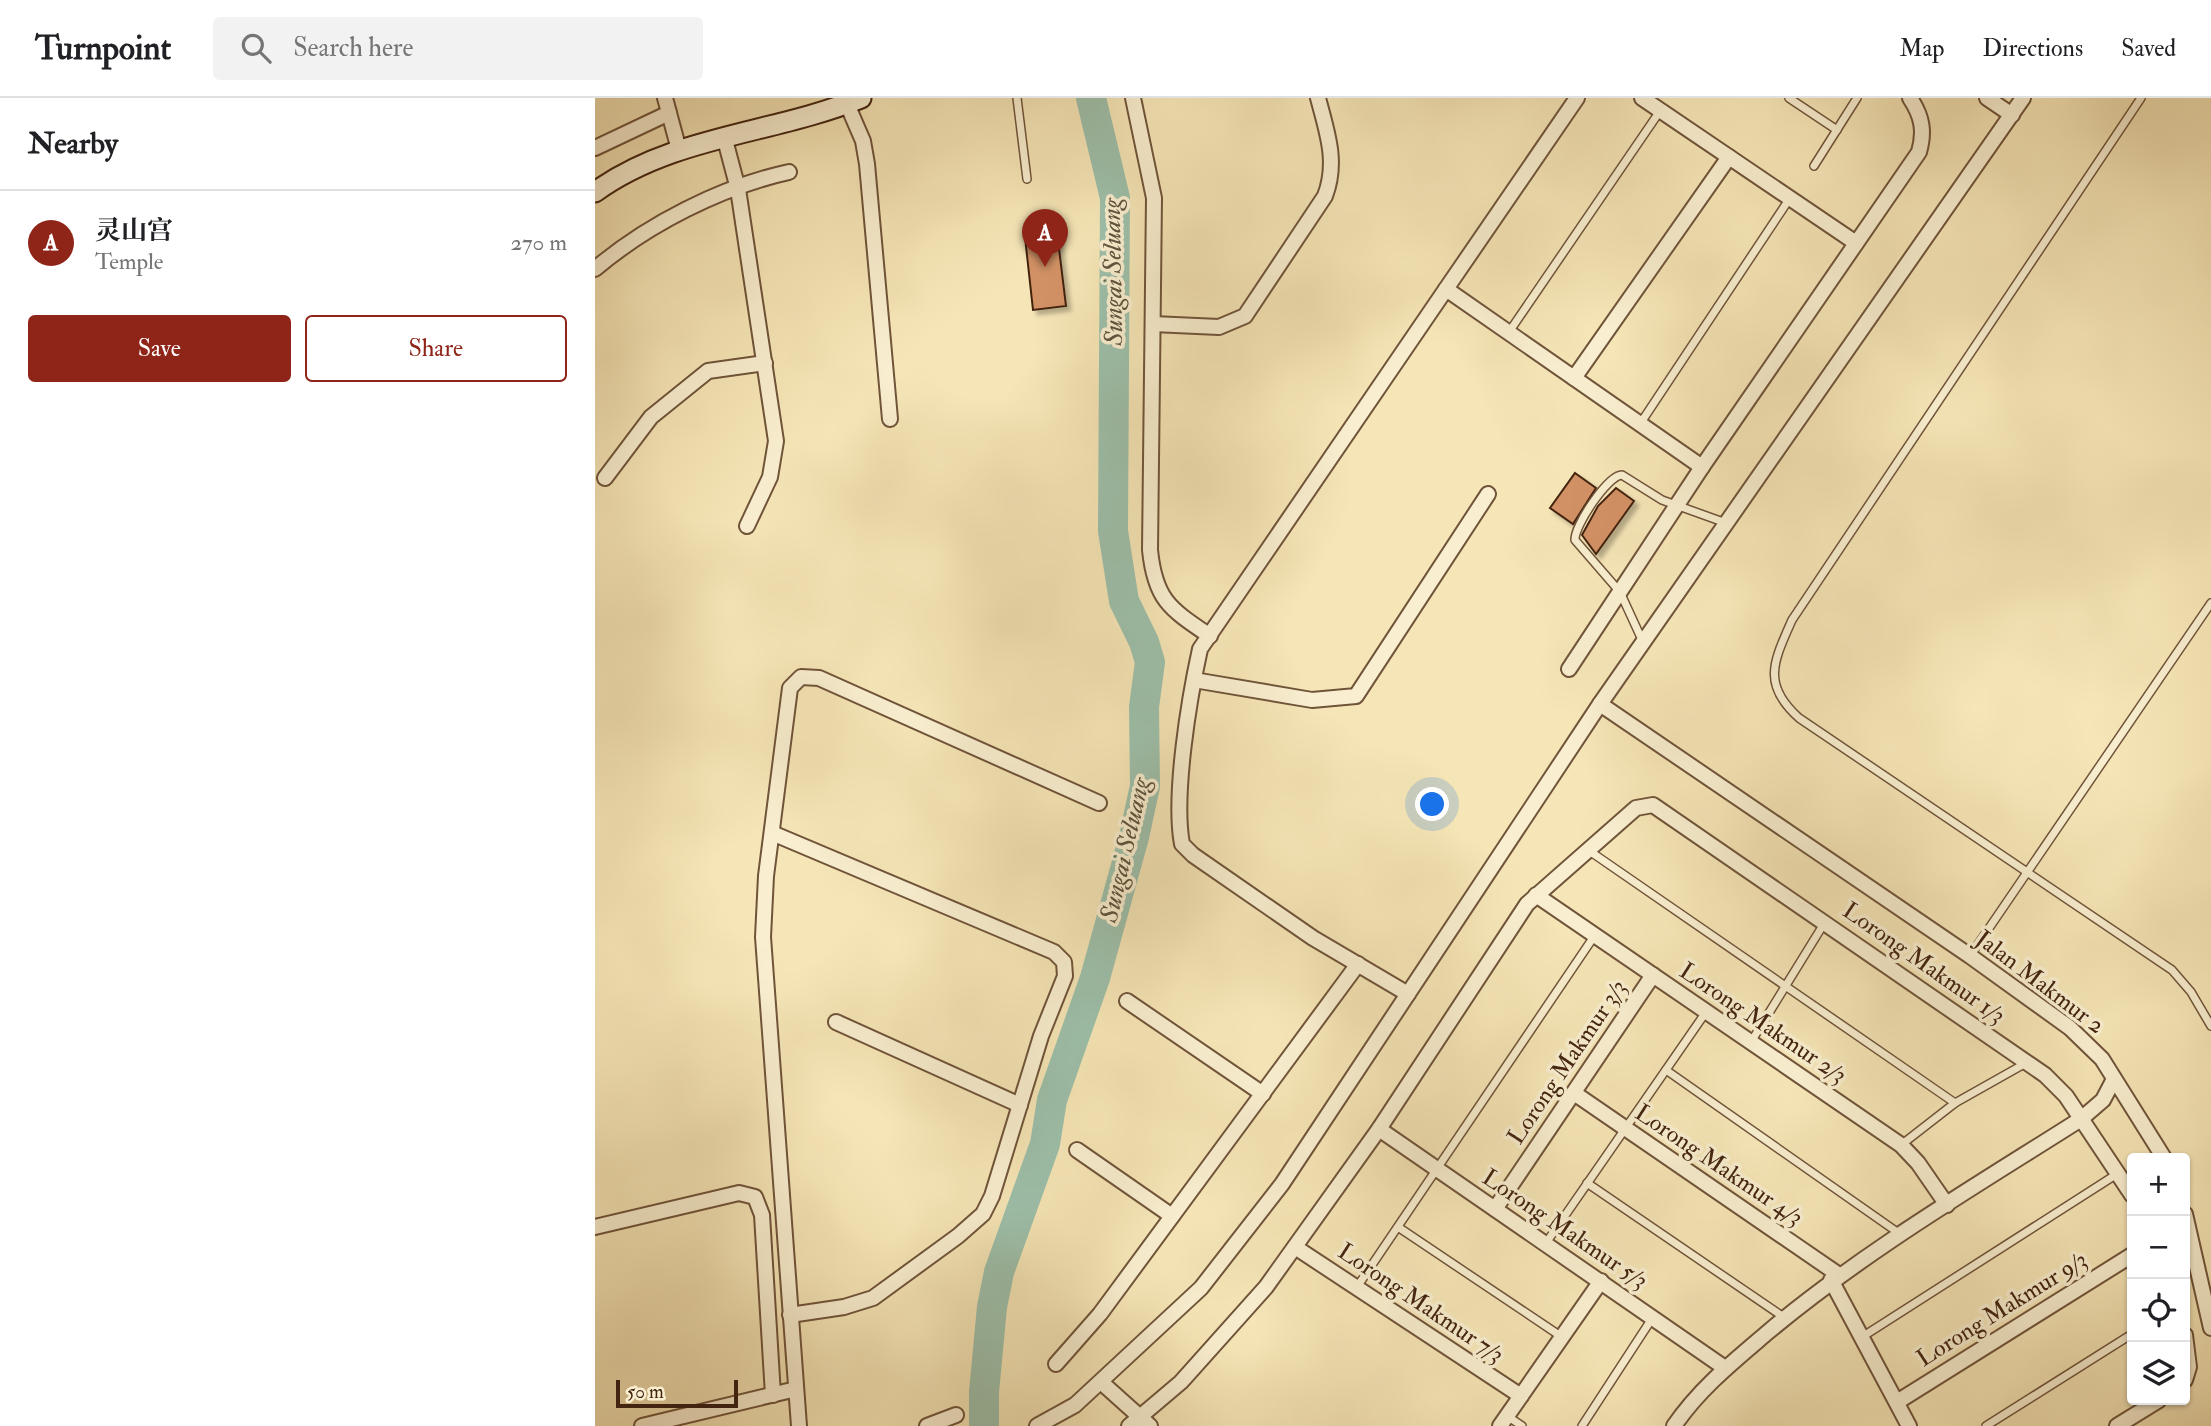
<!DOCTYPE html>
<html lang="en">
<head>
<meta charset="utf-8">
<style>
  body { margin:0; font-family:"IM FELL Double Pica","Noto Serif SC",serif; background:#f2f2f2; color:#202124 }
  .controls { position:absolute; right:21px; bottom:21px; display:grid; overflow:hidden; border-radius:7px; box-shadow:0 2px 5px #0004 }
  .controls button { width:63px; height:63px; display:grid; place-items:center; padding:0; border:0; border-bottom:2px solid #e0e0e0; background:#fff; color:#202124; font:35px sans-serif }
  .scale { position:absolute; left:21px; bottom:18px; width:122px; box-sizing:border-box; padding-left:7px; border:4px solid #432410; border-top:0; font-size:19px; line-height:24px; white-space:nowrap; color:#432410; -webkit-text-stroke:5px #f9efd0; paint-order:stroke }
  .you { position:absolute; left:838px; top:707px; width:24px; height:24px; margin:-18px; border:5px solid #fff; border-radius:50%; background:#1a73e8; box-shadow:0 0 0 10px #1a73e833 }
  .badge { display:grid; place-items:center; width:46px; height:46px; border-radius:50%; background:#8f2418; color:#fff; font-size:23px; font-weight:700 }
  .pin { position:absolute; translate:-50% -58px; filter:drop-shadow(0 2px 4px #0008) }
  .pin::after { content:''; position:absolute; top:37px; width:24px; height:21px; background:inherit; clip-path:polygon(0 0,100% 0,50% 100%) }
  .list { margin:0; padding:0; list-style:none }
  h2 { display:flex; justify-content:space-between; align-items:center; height:91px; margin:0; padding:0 28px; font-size:30px }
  h2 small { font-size:23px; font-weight:400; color:#757577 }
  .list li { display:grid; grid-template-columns:46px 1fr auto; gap:21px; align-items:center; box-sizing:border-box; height:105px; padding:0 28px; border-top:2px solid #e0e0e0 }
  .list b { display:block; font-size:26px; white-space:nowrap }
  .list p { margin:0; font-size:23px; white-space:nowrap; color:#757577 }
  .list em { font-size:23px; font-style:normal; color:#757577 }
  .actions { display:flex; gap:14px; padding:21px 28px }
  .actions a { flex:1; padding:16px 0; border:2px solid #8f2418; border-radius:7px; text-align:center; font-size:24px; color:#8f2418 }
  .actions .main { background:#8f2418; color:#fff }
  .icon { flex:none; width:38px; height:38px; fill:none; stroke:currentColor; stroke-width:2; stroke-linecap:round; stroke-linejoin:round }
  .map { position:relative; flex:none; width:1616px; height:1328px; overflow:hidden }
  header { display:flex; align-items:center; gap:42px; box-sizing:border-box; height:98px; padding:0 35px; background:#fff; border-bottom:2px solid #e0e0e0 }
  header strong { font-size:33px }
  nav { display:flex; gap:38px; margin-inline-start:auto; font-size:24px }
  .search { width:490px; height:63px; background:#f2f2f2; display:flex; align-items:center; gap:18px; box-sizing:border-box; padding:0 24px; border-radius:7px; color:#757577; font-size:26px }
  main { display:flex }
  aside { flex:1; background:#fff }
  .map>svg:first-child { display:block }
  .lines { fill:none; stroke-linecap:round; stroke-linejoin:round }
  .river { stroke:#9dc0ab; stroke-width:30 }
  .building { fill:#d29165; stroke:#432410; stroke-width:2; filter:url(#shadow) }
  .service-casing { stroke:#70543a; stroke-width:10 }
  .minor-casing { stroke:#70543a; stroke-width:18 }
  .secondary-casing { stroke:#432410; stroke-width:23 }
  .service { stroke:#f9efd0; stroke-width:7 }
  .minor { stroke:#f9efd0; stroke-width:14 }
  .secondary { stroke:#f9efd0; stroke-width:19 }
  .labels { text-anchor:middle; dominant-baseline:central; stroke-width:7; stroke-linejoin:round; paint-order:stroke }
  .street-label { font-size:24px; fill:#432410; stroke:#f9efd0 }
  .water-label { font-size:26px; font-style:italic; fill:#5e533e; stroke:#f9efd0 }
</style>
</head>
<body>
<header>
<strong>Turnpoint</strong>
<div class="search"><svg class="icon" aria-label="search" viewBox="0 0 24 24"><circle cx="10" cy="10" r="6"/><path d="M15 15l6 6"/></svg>Search here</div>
<nav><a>Map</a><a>Directions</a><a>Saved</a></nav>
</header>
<main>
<aside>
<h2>Nearby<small></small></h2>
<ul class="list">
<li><span class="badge">A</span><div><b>灵山宫</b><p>Temple</p></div><em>270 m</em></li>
</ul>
<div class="actions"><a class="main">Save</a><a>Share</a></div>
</aside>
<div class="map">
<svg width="1616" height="1328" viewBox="0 0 1616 1328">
  <defs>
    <filter id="shadow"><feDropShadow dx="4.5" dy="4.5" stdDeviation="2" flood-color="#0004"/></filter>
  </defs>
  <rect width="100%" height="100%" fill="#f6e6b7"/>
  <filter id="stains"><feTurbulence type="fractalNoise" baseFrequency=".00286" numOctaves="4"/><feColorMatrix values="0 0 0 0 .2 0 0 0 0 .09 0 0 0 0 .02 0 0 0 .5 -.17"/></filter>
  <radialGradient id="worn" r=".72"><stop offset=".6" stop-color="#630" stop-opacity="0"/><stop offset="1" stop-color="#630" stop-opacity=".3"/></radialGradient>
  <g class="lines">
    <polyline class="river" points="389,1328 389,1294 397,1209 404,1174 450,1046 457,1002 500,880 539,739 550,688 549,609 555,564 549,544 529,503 518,433 520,100 496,0"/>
  </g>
  <g class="building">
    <polygon points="461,126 471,208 438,212 429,130"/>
    <polygon points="980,375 1001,390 978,426 955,410"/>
    <polygon points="1021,390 1039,403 1001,456 987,437 1003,408"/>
  </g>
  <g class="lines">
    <g class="service-casing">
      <g id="service">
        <polyline points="422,0 432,81"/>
        <polyline points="1194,0 1242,32"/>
        <path d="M1546 0 1197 522C1179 563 1166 586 1204 620L1577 872 1596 894 1616 928"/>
        <polyline points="1219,68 1262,0"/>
        <polyline points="914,234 1065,13"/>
        <polyline points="1045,326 1195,100"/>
        <path d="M1048 544 1025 494 980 442C979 428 1013 377 1027 377L1067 402 1131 425"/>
        <polyline points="993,752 1360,1005"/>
        <polyline points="1375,858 1616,505"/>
        <polyline points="1156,944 1230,824"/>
        <polyline points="1071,972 1305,1136"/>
        <polyline points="1306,1047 1360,1005 1431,965"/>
        <polyline points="992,1085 1190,1220"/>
        <polyline points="803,1129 967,1239"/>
        <polyline points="951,1145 1111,914"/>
        <polyline points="762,1189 1000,837"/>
        <polyline points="1267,1239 1522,1076"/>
        <polyline points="912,1318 927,1328"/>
        <polyline points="987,1328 1058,1219"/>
        <polyline points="1391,1328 1537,1236"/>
      </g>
    </g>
    <g class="minor-casing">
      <g id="minor">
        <polyline points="70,0 84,52"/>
        <path d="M538 0 559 100 555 452C560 502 575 511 615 538"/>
        <polyline points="982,0 851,191 1107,369"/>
        <polyline points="1047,0 1261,145"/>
        <polyline points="1392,0 1417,17"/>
        <polyline points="252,6 268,43 272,66 295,321"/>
        <polyline points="129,38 143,91 181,343 175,379 152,428"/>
        <polyline points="0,50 74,15"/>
        <path d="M0 171C53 126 126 89 194 74"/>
        <path d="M558 226 624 229 650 218 730 98C743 64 732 34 723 0"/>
        <polyline points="979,280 1134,59"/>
        <polyline points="10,380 56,319 113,273 170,265"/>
        <path d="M974 571 1107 369 1324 54C1330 33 1327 18 1315 0"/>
        <polyline points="599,582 717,602 761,598 893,396"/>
        <polyline points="1005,606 1375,858 1475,930 1507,961 1569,1060"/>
        <polyline points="177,735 459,854 469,864 470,878 446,938 397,1098 388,1116 363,1138 278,1200 249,1209 195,1217"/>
        <polyline points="941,797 1306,1047 1323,1065 1352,1107"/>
        <path d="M813 896 718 840 598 757 587 746C578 698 594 601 605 551L851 191"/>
        <polyline points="532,903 668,996"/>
        <polyline points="241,924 425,1007"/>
        <polyline points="979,995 1244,1177"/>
        <polyline points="784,1031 1130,1270"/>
        <polyline points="482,1052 577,1118"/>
        <polyline points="900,1111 1058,877"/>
        <polyline points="1590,1116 1616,1230"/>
        <polyline points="0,1129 144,1095 160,1099 167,1117 178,1297"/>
        <polyline points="700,1149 926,1298"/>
        <polyline points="1236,1182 1314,1328"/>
        <polyline points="1590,1237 1594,1269 1590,1282"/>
        <polyline points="461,1266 505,1216 763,866"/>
        <polyline points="506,1284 555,1328"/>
        <polyline points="1302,1304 1537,1157"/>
        <polyline points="47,1328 201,1291"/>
        <polyline points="204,1328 168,839 171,778 195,590 206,579 224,580 504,705"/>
        <polyline points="332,1328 361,1317"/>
        <polyline points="442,1328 480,1307 606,1190 687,1086 1005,606 1428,0"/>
        <polyline points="534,1328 586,1284 671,1189 784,1031 932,806 1041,710 1058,707 1450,977 1471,998 1537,1097"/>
        <polyline points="905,1328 1006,1183"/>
        <path d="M1079 1328C1104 1291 1139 1263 1173 1234 1270 1153 1379 1089 1486 1021L1508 1002 1519 981"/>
        <polyline points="1522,1328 1564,1302"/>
      </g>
    </g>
    <g class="secondary-casing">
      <path id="secondary" d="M0 94C79 37 179 36 266 0"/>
    </g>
    <use href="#service" class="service"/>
    <use href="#minor" class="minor"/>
    <use href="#secondary" class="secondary"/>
  </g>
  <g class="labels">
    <g class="street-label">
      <text transform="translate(1329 865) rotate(35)">Lorong Makmur 1/3</text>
      <text transform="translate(1445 884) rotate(37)">Jalan Makmur 2</text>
      <text transform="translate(1168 925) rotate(34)">Lorong Makmur 2/3</text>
      <text transform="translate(972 964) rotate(-56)">Lorong Makmur 3/3</text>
      <text transform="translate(1124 1067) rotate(34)">Lorong Makmur 4/3</text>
      <text transform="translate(970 1131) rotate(34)">Lorong Makmur 5/3</text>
      <text transform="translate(826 1205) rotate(34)">Lorong Makmur 7/3</text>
      <text transform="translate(1407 1211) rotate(-32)">Lorong Makmur 9/3</text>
    </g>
    <g class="water-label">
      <text transform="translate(518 174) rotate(-91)">Sungai Seluang</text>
      <text transform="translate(530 752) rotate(-77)">Sungai Seluang</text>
    </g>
  </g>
  <rect width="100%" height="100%" filter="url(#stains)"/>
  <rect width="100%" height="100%" fill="url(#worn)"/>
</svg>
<div class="controls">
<button>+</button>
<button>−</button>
<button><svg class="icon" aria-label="locate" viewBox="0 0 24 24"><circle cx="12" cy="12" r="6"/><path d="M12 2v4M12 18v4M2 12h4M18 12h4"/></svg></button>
<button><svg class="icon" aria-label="layers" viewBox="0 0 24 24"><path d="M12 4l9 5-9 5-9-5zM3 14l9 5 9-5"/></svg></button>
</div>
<div class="scale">50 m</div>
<div class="you"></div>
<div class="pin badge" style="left:450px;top:169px">A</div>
</div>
</main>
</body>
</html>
